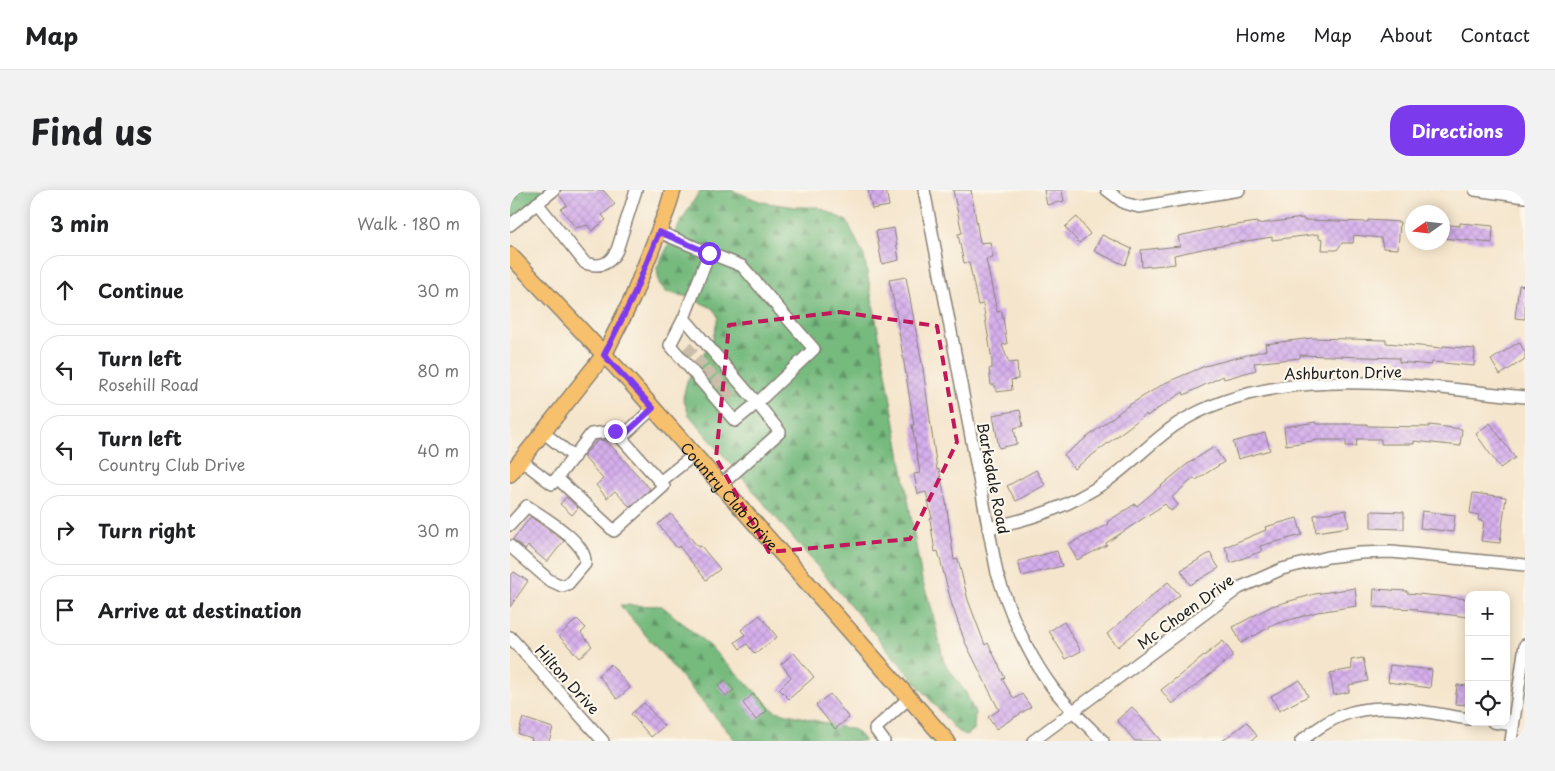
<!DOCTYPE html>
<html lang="en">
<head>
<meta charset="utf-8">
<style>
  body { margin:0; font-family:"Playpen Sans",sans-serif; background:#f2f2f2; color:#202124 }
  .controls { position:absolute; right:15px; bottom:15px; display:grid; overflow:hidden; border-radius:10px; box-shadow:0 2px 12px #0003 }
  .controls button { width:45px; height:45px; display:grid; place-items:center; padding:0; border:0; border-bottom:1px solid #e0e0e0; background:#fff; color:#202124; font:25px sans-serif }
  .compass { position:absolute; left:895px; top:15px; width:45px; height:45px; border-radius:50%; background:#fff; box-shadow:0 2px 12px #0003; rotate:256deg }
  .stop { position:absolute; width:15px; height:15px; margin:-11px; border:4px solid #7c3aed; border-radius:50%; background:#fff }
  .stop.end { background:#7c3aed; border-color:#fff; box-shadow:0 1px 5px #0008 }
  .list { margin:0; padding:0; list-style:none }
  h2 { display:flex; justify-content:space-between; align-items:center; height:65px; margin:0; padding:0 20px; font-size:21px }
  h2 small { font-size:16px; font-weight:400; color:#757577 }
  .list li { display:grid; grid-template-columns:32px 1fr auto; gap:15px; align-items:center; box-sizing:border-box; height:70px; margin:0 10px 10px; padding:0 10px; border:1px solid #e0e0e0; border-radius:20px }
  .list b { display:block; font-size:19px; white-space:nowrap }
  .list p { margin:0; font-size:16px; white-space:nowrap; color:#757577 }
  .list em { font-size:16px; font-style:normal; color:#757577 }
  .icon { flex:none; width:28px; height:28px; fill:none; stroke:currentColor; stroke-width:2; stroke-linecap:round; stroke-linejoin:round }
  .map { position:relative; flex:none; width:1015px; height:551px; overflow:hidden; border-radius:20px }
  header { display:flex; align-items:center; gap:30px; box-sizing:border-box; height:70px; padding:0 25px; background:#fff; border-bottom:1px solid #e0e0e0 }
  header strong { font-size:24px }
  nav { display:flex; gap:28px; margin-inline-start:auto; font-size:18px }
  .intro { display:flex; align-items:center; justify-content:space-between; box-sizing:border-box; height:120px; padding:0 30px }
  h1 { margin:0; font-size:35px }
  .button { padding:12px 22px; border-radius:20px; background:#7c3aed; color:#fff; font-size:18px; font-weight:700 }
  main { display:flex; gap:30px; padding:0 30px }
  aside { flex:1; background:#fff; border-radius:20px; box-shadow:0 2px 12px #0003 }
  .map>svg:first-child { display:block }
  .forest { fill:url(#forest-firs); stroke:#496b4d }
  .building { fill:url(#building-cross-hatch) }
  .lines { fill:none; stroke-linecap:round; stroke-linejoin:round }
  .minor-tunnel { stroke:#cabda9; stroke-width:11; stroke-dasharray:11 5.5; stroke-linecap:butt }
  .minor-casing { stroke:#888074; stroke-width:14 }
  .major-casing { stroke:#888074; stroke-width:18 }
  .minor { stroke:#fff; stroke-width:11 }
  .major { stroke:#f7c06c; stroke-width:15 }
  .route { stroke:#7c3aed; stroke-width:6 }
  .marked { fill:none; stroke:#c2185b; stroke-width:4; stroke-dasharray:10 6; stroke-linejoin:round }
  .labels { text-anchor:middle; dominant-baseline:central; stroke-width:4.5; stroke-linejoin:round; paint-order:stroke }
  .street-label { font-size:15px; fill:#1c1c1c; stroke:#fbf7ec }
</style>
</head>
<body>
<header>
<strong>Map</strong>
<nav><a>Home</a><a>Map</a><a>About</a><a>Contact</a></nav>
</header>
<div class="intro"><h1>Find us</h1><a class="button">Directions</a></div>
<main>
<aside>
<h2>3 min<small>Walk · 180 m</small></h2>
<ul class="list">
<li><svg class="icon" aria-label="ahead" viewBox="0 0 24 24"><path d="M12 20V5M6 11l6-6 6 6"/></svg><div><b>Continue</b></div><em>30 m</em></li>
<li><svg class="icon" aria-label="left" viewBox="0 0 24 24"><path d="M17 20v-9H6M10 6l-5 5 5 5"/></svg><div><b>Turn left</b><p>Rosehill Road</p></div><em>80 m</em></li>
<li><svg class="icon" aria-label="left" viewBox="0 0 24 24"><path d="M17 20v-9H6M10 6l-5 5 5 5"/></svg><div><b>Turn left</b><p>Country Club Drive</p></div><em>40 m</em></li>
<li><svg class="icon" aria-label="right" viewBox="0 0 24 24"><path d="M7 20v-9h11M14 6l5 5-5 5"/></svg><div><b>Turn right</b></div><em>30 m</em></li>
<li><svg class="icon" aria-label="arrive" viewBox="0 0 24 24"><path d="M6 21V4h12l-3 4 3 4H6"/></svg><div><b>Arrive at destination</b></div></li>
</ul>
</aside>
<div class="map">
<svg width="1015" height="551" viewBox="0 0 1015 551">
  <defs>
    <pattern id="forest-firs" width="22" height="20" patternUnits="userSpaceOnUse" patternTransform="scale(1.25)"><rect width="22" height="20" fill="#76ba7e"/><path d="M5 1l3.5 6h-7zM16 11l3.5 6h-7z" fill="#609666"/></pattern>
    <pattern id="building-cross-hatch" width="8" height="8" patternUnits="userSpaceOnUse" patternTransform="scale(1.25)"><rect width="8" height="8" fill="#d5afec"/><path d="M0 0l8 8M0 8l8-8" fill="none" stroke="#b696ca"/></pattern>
  </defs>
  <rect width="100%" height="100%" fill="#fbf7ec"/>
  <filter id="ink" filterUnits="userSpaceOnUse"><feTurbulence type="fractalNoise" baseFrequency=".02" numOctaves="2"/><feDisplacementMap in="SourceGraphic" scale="10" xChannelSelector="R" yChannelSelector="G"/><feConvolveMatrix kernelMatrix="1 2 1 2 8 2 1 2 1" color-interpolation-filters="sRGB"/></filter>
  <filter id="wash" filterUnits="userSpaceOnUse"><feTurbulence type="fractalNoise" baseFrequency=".0096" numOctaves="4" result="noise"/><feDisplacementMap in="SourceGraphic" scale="20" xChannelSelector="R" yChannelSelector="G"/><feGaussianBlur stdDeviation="1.12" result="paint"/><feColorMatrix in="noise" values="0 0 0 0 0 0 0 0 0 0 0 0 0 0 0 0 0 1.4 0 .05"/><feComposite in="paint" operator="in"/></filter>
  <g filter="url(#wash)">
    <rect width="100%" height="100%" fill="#f5e5cc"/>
    <g class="forest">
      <polygon points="0,0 37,0 3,28 0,28"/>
      <polygon points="221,0 252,12 285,17 308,17 337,31 354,66 377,188 412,390 421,416 434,472 456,503 465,523 464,540 456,545 446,540 179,225 173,208 177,191 203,148 208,127 204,119 179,107 156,102 149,93 147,78 166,40 189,2"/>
      <polygon points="110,415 152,416 195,452 265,521 345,540 355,551 226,551"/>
    </g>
    <g id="blocks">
      <g class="building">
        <polygon points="51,0 93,0 105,14 92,25 96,30 82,41 77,35 66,38 51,19 57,15 49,5"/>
        <polygon points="358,0 376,0 379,16 362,19"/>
        <polygon points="443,0 461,0 470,53 480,52 483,68 476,69 487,122 492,121 497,154 492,155 499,173 507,172 508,189 501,190 502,200 486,202 485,195 481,195 479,179 482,178 482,170 473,114 468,115 459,72 454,73 448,44 452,43"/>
        <polygon points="534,0 552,0 554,11 537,15"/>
        <polygon points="567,27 580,44 569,53 555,37"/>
        <polygon points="793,28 793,30 858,32 858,30 890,32 888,59 873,58 871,48 844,45 843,53 832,53 827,60 812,60 813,49 809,48 809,44 762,50 762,47 711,55 664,65 665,74 632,77 631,60 670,56 668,46 706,38 747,32 747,34"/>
        <polygon points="950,33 983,36 982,53 932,48 932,34 950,36"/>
        <polygon points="384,38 389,70 372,74 366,41"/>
        <polygon points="592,45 622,59 615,75 584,61"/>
        <polygon points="396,87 413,179 427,280 429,279 436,312 444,370 448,369 458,410 475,455 478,453 495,488 492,489 504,509 512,504 521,517 486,539 478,527 489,520 455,452 442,415 428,361 425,362 420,329 422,328 416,302 408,304 404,284 410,283 402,235 404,235 386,123 379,90"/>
        <polygon points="1009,95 1015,96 1015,129 1005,128"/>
        <polygon points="802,148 876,150 876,153 932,158 933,156 965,159 964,176 922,172 921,175 889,172 889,168 790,165 790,168 744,173 746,180 714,189 713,186 674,205 673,202 637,226 636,224 564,279 554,265 616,217 655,193 695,176 756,160 755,154"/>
        <polygon points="1009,152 1015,162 1015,169 990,185 981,170"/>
        <polygon points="510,220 513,236 504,238 507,254 489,258 483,225"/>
        <polygon points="806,232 807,234 857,234 857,236 919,237 919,235 952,239 950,256 904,251 904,254 871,254 871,249 847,249 846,256 836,256 836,250 808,250 776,255 774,237"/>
        <polygon points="980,233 1005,268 990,278 966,244"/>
        <polygon points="755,243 760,260 728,269 723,252"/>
        <polygon points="96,250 140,299 120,317 105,301 97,308 86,295 93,289 73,266 87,251"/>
        <polygon points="704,257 714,272 686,290 684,288 662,307 668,315 661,321 655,314 596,353 597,355 567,370 559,354 599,334 597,332 625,314 627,316 676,275"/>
        <polygon points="526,280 535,295 506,311 497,296"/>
        <polygon points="963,303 996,307 990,353 971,351 974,331 968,330 969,325 960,323"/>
        <polygon points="56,307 68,318 62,325 50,314"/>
        <polygon points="836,320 839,337 806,342 804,325"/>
        <polygon points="861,321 894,322 894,339 861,338"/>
        <polygon points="912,321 945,325 943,342 910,338"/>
        <polygon points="161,324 188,357 191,356 210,379 196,390 169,356 167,358 148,334"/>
        <polygon points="21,327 54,351 37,372 18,356 15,360 3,349"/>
        <polygon points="787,328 792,345 750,356 752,361 721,373 715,357 756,340 755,337"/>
        <polygon points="547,361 552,376 512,386 508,371"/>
        <polygon points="700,363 709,378 680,395 671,380"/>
        <polygon points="4,382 18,391 0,417 0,387"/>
        <polygon points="658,392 670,405 608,457 597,444"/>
        <polygon points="845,398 847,416 807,422 759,436 760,437 731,453 723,437 762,416 805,404"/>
        <polygon points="864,399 897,401 897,403 959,409 959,427 907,421 907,419 863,417"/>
        <polygon points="250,425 267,447 245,464 237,454 230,459 225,452 235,445 231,440"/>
        <polygon points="67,429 76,438 71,443 82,456 69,468 49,446"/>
        <polygon points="554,432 571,461 556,469 539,441"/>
        <polygon points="713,451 722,463 722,467 662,514 651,500"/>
        <polygon points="284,463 304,487 279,509 269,499 281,487 271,474"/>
        <polygon points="853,468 858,491 839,495 839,502 824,505 820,483 842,479 841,470"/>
        <polygon points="101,474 120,498 107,509 88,485"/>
        <polygon points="880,475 922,480 920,498 878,492"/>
        <polygon points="215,490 224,500 216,506 208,496"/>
        <polygon points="790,490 798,506 769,521 761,506"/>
        <polygon points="947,495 959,496 959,515 945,514"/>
        <polygon points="243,504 257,521 246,530 233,513"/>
        <polygon points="320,504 339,528 325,539 306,515"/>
        <polygon points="134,513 154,536 141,547 121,524"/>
        <polygon points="622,517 651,551 625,551 607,530"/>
        <polygon points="13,528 43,538 39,551 21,551 22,548 8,544"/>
        <polygon points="737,532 747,546 741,551 712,551"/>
      </g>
    </g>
  </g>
  <g filter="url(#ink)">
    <use href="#blocks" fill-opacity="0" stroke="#888074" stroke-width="1"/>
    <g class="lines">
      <g class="minor-tunnel">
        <polyline points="176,164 188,153"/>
        <polyline points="186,176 198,165"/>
        <polyline points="195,186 207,175"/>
        <polyline points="204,195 216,185"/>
        <polyline points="214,207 226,196"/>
      </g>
      <g class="minor-casing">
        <g id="minor">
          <path d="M414 0 487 383C500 424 517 463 542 497 557 517 576 534 593 551"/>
          <polyline points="597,0 614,13 629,17 729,0"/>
          <polyline points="965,0 1015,7"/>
          <path d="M27 13 75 73C90 78 100 74 107 60L126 0"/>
          <polyline points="0,35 44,0"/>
          <polyline points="149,42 199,63 174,128 247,213 270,242 211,295"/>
          <polyline points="174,128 160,155 225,231 247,213 304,159 232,76 199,63"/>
          <polygon points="105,241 154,296 104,341 47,288 81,244"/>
          <polyline points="33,242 64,267"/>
          <polyline points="111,248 143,218"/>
          <polyline points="11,270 42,294 47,288"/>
          <polyline points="151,291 184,265"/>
          <path d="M0 335 17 316C33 327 78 352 75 374L58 394 52 396 39 390 0 356"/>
          <path d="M478 338C522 329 559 317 597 291 621 274 642 251 667 234 765 171 906 196 1015 207"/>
          <polyline points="0,447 93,551"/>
          <polyline points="983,532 1003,535"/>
          <polyline points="374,551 365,539 399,508"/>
          <polyline points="523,551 729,398 772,379 818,367 850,363 881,362 1015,375"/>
          <path d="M791 551C804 541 817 531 833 525 873 510 918 523 959 529"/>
          <polyline points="1001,551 1015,455"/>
        </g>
      </g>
      <g class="major-casing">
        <g id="major">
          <path id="s1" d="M0 65 120 192 437 551"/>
          <polyline points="0,284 94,165 122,109 157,20 163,0"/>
        </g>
      </g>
      <use href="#minor" class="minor"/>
      <use href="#major" class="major"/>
    </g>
  </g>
  <g class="lines" filter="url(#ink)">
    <polyline class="route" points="105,241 111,248 143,218 94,165 122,109 149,42 199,63"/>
  </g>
  <path class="marked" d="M330 122 427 136 447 252 400 349 259 362 206 268 219 135Z"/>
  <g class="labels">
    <g class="street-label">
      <text transform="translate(833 182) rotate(-1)">Ashburton Drive</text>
      <text transform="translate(484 288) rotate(79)">Barksdale Road</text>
      <text stroke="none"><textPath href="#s1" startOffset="326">Country Club Drive</textPath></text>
      <text transform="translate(675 421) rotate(-36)">Mc Choen Drive</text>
      <text transform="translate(58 489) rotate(48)">Hilton Drive</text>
    </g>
  </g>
</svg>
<div class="controls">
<button>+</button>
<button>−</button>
<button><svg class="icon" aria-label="locate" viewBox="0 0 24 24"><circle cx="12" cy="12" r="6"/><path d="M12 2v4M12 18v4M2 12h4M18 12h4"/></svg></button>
</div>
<svg class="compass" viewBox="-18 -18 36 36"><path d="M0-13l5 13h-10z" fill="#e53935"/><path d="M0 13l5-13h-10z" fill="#757577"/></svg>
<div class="stop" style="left:199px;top:63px"></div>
<div class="stop end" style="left:105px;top:241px"></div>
</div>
</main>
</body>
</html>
